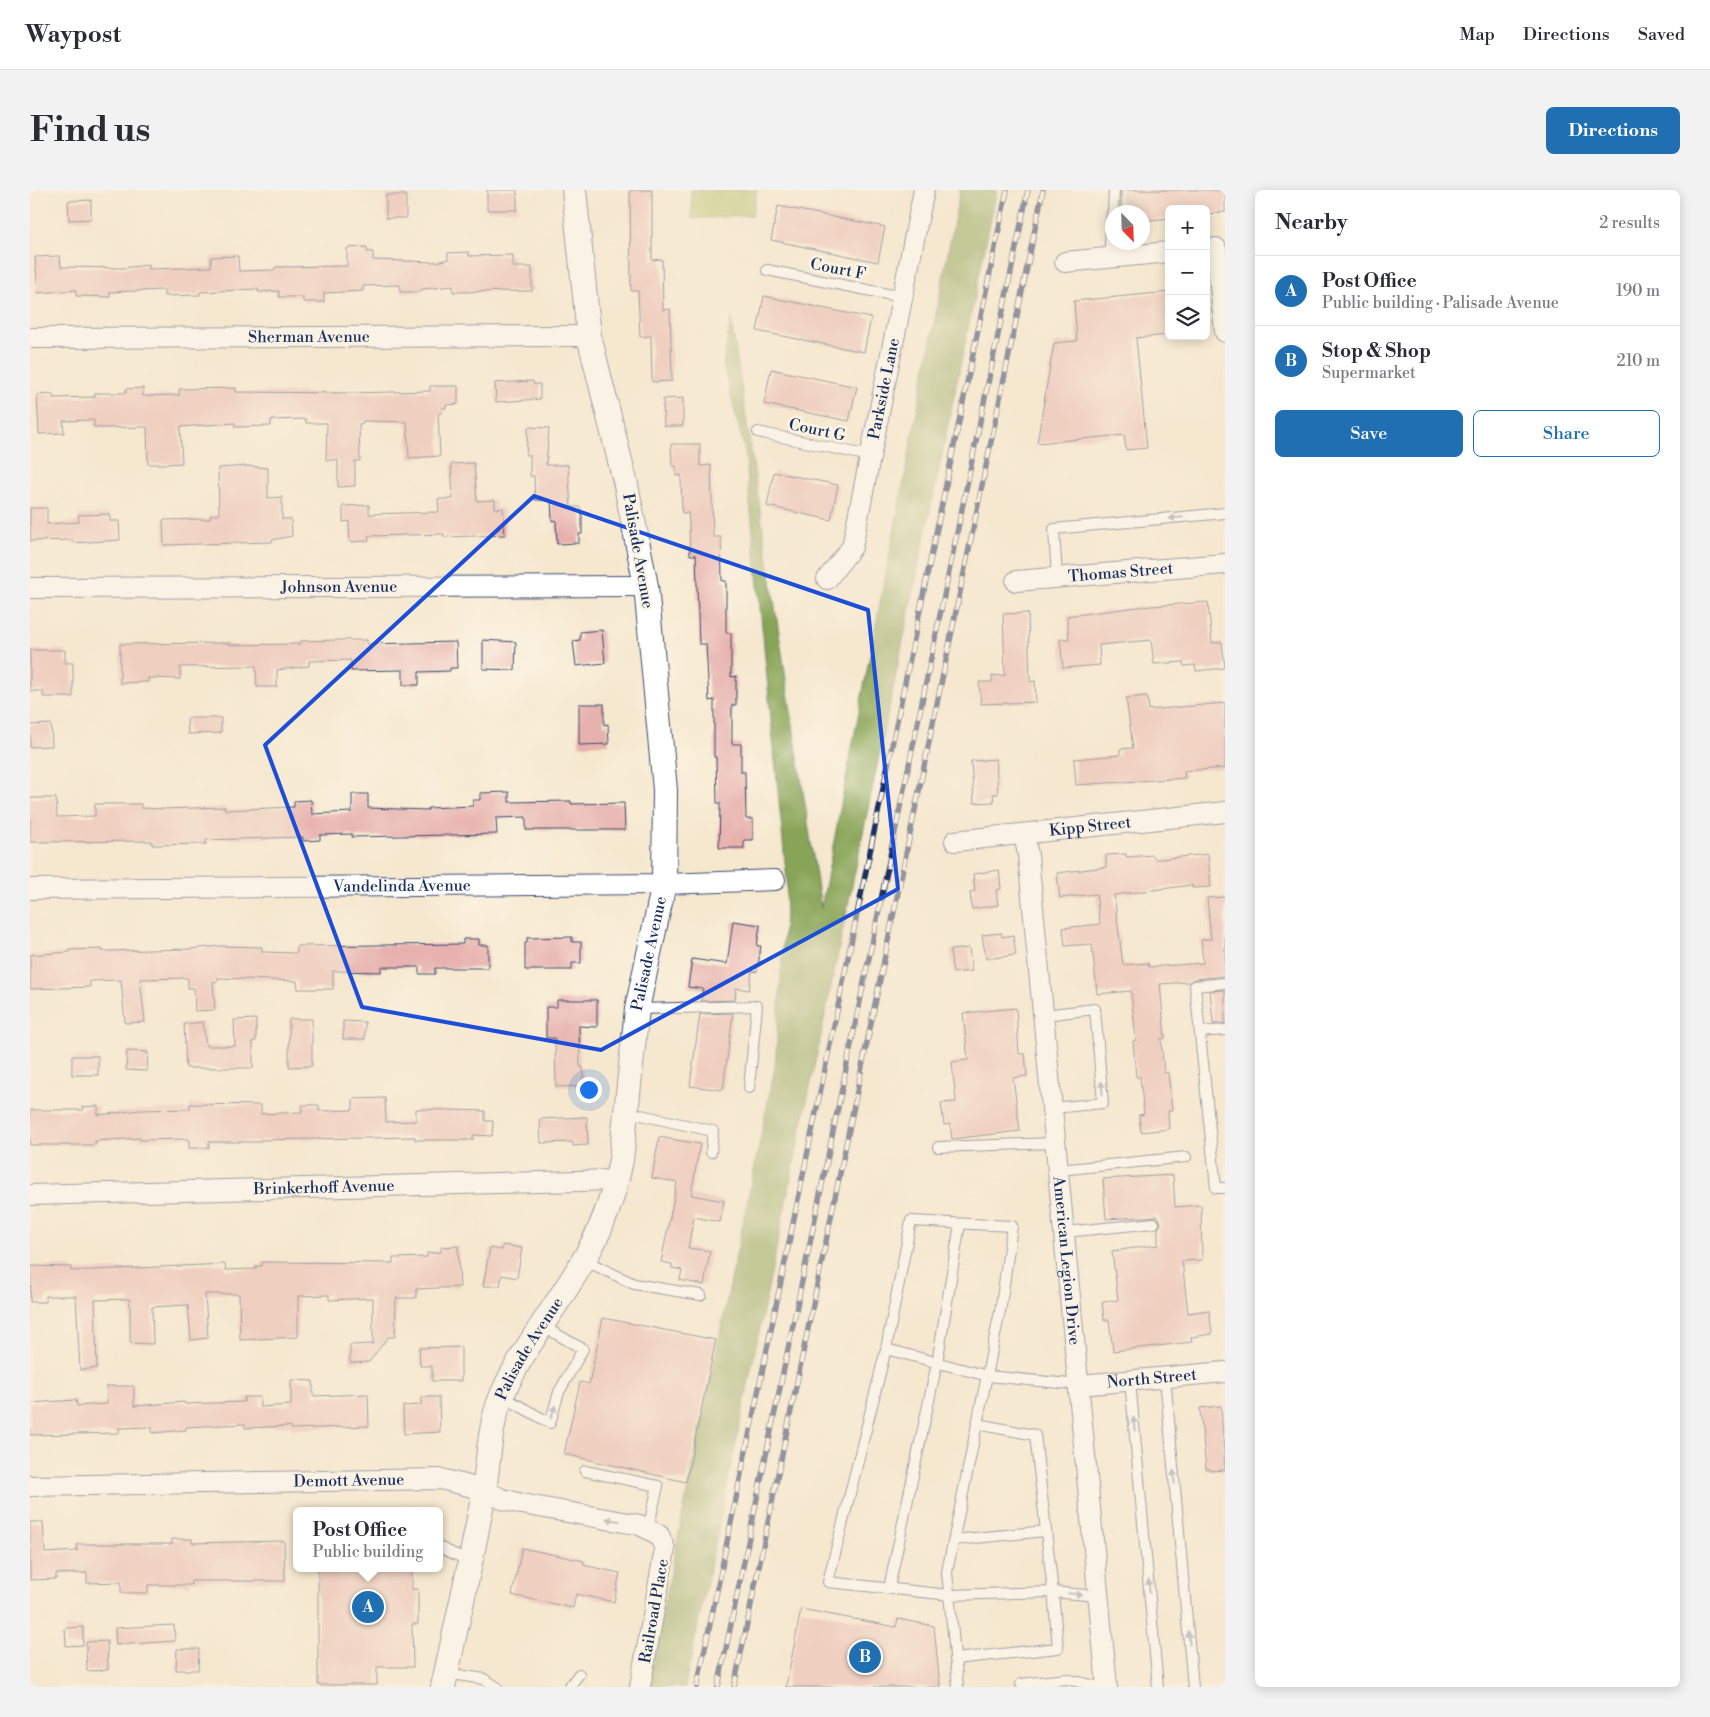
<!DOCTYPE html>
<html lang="en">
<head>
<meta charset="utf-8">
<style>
  body { margin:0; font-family:"Libre Bodoni",serif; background:#f2f2f3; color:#2b2b33 }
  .controls { position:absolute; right:15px; top:15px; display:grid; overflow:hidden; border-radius:8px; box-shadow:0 2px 12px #0003 }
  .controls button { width:45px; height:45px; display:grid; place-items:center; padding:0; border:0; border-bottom:1px solid #e1e1e2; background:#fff; color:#2b2b33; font:25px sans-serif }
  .compass { position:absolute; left:1075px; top:15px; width:45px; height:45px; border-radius:50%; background:#fff; box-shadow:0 2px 12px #0003; rotate:157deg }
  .you { position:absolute; left:558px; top:899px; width:18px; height:18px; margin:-12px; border:4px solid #fff; border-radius:50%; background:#1a73e8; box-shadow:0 0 0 8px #1a73e833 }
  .badge { display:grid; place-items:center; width:32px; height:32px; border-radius:50%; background:#1f6fb2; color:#fff; font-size:16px; font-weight:700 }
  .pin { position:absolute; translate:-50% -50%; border:2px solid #fff; box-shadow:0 1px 5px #0006 }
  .popup { position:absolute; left:263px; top:1317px; width:150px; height:65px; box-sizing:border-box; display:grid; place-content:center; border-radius:8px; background:#fff; filter:drop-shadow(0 1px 4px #0005); font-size:16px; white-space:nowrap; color:#7c7c81 }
  .popup b { font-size:19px; color:#2b2b33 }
  .popup::after { content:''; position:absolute; left:50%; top:100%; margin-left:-10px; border:10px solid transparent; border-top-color:#fff }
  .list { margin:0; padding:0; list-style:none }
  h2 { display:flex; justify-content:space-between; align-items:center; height:65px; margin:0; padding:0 20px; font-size:21px }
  h2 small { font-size:16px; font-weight:400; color:#7c7c81 }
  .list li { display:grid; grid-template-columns:32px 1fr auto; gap:15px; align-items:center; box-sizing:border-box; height:70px; padding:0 20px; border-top:1px solid #e1e1e2 }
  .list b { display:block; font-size:19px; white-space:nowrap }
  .list p { margin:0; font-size:16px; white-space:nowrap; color:#7c7c81 }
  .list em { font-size:16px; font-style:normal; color:#7c7c81 }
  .actions { display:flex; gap:10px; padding:15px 20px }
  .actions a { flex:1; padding:11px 0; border:1px solid #1f6fb2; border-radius:8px; text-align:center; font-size:18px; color:#1f6fb2 }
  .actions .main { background:#1f6fb2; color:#fff }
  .icon { flex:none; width:28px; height:28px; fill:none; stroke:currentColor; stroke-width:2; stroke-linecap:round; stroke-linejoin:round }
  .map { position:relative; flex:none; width:1195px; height:1497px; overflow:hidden; border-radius:8px }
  header { display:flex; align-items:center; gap:30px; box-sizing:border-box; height:70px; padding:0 25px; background:#fff; border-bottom:1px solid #e1e1e2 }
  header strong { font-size:24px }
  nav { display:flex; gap:28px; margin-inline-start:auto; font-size:18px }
  .intro { display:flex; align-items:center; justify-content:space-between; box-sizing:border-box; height:120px; padding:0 30px }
  h1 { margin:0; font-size:35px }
  .button { padding:12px 22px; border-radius:8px; background:#1f6fb2; color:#fff; font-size:18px; font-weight:700 }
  main { display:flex; gap:30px; padding:0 30px }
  aside { flex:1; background:#fff; border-radius:8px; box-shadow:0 2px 12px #0003 }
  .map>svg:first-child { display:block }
  .green { fill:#abbc5f; stroke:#63765e }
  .forest { fill:#88a456; stroke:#526a5a }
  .building { fill:#e7b1ae }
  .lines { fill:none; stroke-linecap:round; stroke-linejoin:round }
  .service-casing { stroke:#3c4b6f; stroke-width:12 }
  .minor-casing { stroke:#3c4b6f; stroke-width:22 }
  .tertiary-casing { stroke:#3c4b6f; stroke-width:26 }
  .service { stroke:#fff; stroke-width:10 }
  .minor { stroke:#fff; stroke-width:20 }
  .tertiary { stroke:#fff; stroke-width:24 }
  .rail-casing { stroke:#1b2f5e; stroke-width:5.5 }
  .rail { stroke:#fcf5e5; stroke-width:4; stroke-dasharray:11; stroke-linecap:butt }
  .oneway { fill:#8d97ae }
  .marked { fill:none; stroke:#1d4ed8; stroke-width:4; stroke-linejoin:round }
  .labels { text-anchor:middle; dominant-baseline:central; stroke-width:5; stroke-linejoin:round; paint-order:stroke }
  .street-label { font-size:16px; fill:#1b2f5e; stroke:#fcf5e5 }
</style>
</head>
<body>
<header>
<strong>Waypost</strong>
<nav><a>Map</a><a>Directions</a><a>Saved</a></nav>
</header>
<div class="intro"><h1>Find us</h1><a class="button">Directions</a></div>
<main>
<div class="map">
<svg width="1195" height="1497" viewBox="0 0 1195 1497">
  <rect width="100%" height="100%" fill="#fcf5e5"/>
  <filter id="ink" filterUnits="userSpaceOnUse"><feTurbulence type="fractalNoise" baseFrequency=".02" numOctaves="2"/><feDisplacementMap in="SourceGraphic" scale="10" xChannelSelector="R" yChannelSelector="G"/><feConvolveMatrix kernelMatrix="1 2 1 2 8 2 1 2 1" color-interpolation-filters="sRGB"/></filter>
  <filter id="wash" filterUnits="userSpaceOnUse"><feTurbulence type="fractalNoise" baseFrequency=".0096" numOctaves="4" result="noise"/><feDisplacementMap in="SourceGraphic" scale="20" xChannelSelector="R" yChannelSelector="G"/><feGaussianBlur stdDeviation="1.12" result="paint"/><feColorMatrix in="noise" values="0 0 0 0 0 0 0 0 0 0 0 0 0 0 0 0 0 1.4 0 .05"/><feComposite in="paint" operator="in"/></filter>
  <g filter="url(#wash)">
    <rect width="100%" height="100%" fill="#f6e8cf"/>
    <polygon class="green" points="661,0 727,0 722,25 662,29"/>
    <polygon class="forest" points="930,0 967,0 655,1497 617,1497 745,877 757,693 715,262 693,175 701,129 791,718"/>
    <g id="blocks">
      <g class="building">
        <rect x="457" y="0" width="30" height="20"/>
        <polygon points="600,0 622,0 622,70 632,69 633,120 640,119 642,191 622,192 621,146 610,147 608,101 601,101"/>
        <polygon points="1091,0 1195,0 1195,22 1176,24 1176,19 1139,19 1139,28 1112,31 1112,22 1091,22"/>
        <rect x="356" y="5" width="20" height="23"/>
        <polygon points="61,10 61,29 39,30 38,11"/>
        <polygon points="748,16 855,37 848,72 741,50"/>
        <polygon points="337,57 337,62 343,62 343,70 407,72 418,69 418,63 439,62 439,66 483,65 483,77 502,77 502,101 423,102 423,96 392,99 391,102 370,102 370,95 333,96 333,101 294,103 294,112 273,112 273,107 249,107 249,101 228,102 228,99 170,102 170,105 134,106 134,100 80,102 80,107 46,106 46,100 8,103 5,67 30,66 31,77 92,78 119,75 119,79 181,77 181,67 208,66 209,81 245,80 245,77 317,76 317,58"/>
        <polygon points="1139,102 1139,145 1106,148 1117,258 1096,260 1094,245 1007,253 1024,153 1047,151 1044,111"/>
        <polygon points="734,106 841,128 834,162 727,141"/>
        <polygon points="741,179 827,197 819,231 734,214"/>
        <polygon points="503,191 503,194 510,194 510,209 466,212 465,193"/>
        <polygon points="400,196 428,196 428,214 416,215 416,218 412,218 412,223 408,223 410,266 379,268 377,232 333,231 332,234 329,234 330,271 325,271 325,296 308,297 308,270 296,270 297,233 276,233 276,229 241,230 241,236 205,237 205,233 150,237 152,273 136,274 118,274 117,237 73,238 64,237 64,230 33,231 34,243 9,244 7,205 23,204 23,208 65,207 65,203 96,203 96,199 113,198 113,206 149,205 149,199 206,198 206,202 322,203 400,201"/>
        <polygon points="653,208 653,236 634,236 633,209"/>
        <polygon points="498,237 519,238 516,275 538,275 541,317 550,317 552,326 552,344 549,344 549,353 527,354 526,330 522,331 521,310 505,310 504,286 500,286 500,265 496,265"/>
        <polygon points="641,254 670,254 670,276 681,275 683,347 691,347 692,391 696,391 696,443 701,443 701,487 706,486 706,515 702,515 702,554 711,554 711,582 715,582 716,629 723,629 723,650 714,650 714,658 689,658 690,613 687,613 686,567 684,567 684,510 679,511 676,454 669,454 666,365 660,365 659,332 658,323 652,323 651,285 646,286 646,276 642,276"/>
        <polygon points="444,273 447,311 465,310 465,319 473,318 475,345 414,347 414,344 338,346 339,351 320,352 319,331 313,332 313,316 339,315 339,324 409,322 408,309 423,309 421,274"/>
        <polygon points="218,276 238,278 238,308 252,307 252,329 261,329 262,346 242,350 242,352 134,355 133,330 180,329 180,325 189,325 188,278"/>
        <polygon points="744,282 808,295 801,330 737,316"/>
        <polygon points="0,318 17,318 17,334 49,332 48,325 80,324 80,331 89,331 90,350 43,353 42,350 0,351"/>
        <polygon points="1178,412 1182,453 1192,452 1195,478 1166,481 1165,475 1154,476 1153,472 1124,474 1121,450 1069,455 1070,475 1033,478 1030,449 1039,449 1037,426 1108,417"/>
        <polygon points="998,423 1000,492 1005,491 1006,512 951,514 949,492 962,492 962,486 975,485 973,424"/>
        <polygon points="572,440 575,473 546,476 543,451 550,450 550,442"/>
        <polygon points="307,450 337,450 337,454 426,452 427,478 420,478 420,481 389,482 389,495 373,495 373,480 321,481 321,470 279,471 279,476 247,480 247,497 227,497 226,476 150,477 150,489 118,488 118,492 90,493 90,454 200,453 200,455 271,454 271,451"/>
        <polygon points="453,450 486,452 485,480 453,479"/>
        <polygon points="0,460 35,460 35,473 43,473 43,507 13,507 13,501 0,501"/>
        <polygon points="1117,506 1119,520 1195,513 1195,578 1154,581 1155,588 1046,595 1044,569 1090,565 1090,559 1103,558 1096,508"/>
        <polygon points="549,514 574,514 574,535 578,534 579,554 549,555"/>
        <polygon points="157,528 191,528 191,543 158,544"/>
        <polygon points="21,534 22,556 0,557 0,535"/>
        <polygon points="966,569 968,604 963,604 964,612 944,613 941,571"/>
        <polygon points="479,602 479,612 541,611 541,614 594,613 595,640 496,640 496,627 466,628 467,644 322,647 322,644 290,645 290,650 273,651 273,647 176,650 176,654 122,655 122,651 0,652 0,608 26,608 27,627 65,626 65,614 111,614 111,618 132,619 195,617 195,620 264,617 264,611 281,610 282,624 322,622 322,604 338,604 338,618 398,620 398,618 443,616 443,610 450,610 450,603"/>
        <polygon points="1096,664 1096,667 1123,665 1124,669 1131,669 1178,664 1181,697 1162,698 1162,695 1084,705 1093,775 1118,773 1119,777 1173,773 1171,750 1181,749 1177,708 1195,707 1195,786 1164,789 1159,792 1130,794 1135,848 1131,849 1134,883 1138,882 1142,921 1138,921 1139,939 1111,942 1109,925 1114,924 1110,887 1106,887 1103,851 1106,851 1101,801 1067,804 1062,754 1035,756 1033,738 1070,734 1066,704 1030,708 1027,683 1076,677 1076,665"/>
        <polygon points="969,680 971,699 966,700 968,715 942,719 940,702 945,701 943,684"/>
        <polygon points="703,731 730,735 727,756 731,756 727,782 722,781 719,800 706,798 705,810 671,811 673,799 658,797 662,769 697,774"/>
        <polygon points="972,743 972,747 983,745 986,765 956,769 952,745"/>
        <polygon points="542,747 542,752 551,752 551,773 542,773 542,780 495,780 495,753 497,753 497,748"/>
        <polygon points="433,749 449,749 449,755 458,755 458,778 405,778 405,784 389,784 389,777 351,777 351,782 303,781 303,799 268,799 267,791 188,788 188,791 183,792 185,820 165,821 164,798 158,798 158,788 110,789 115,832 95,833 91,790 60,791 60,797 0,799 0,765 39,762 39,760 72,759 72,761 80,761 161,759 190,756 232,757 232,762 267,763 267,756 433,754"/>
        <polygon points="939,758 942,781 923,783 920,760"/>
        <polygon points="1195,800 1195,833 1183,834 1180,801"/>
        <polygon points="527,810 567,810 567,837 549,836 550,877 553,877 553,896 526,897 525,848 516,848 516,817 527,817"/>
        <polygon points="986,818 989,864 995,864 997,886 983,888 990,941 922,949 920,934 914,935 911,913 926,912 922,872 938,870 933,823"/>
        <polygon points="703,823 693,900 660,896 670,824"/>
        <polygon points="226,829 226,851 223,851 223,878 156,878 154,834 173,832 176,856 205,856 204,830"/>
        <polygon points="259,829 282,829 282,876 259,877"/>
        <polygon points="313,831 335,832 335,849 313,849"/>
        <polygon points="97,861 118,862 117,881 96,880"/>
        <rect x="42" y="866" width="26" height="19"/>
        <polygon points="355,908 356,932 386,931 386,919 455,921 455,931 463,931 462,946 443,945 443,950 385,950 385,947 230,950 230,952 179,952 179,958 159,958 159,949 110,950 110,948 65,951 66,955 0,955 0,920 53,920 52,917 68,916 68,925 110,920 160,919 160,914 231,915 231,924 272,922 272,915 289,915 289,921 323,920 323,909"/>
        <polygon points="557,927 558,955 543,956 543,952 511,953 510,929"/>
        <polygon points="629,947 670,954 661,1005 694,1011 690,1032 664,1027 658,1058 680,1061 674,1095 650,1090 652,1080 642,1078 642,1074 631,1072 647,992 622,988"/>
        <polygon points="1143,985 1145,1017 1171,1015 1172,1070 1152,1071 1158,1123 1179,1120 1182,1144 1161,1147 1162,1152 1083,1161 1079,1130 1074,1130 1072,1112 1088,1110 1082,1061 1128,1055 1128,1039 1131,1033 1128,1026 1076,1029 1073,989"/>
        <polygon points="473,1055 492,1058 487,1088 472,1085 470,1096 453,1096 460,1058 472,1060"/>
        <polygon points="428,1056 430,1097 386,1099 386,1108 366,1108 365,1147 358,1147 339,1172 320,1173 320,1155 343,1154 343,1108 299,1110 299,1105 268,1106 268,1147 210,1150 209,1104 175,1104 178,1148 161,1150 158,1115 122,1117 123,1154 100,1153 100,1109 65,1110 67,1178 50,1180 46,1106 16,1106 16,1112 0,1112 1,1076 41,1077 41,1081 195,1074 196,1080 226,1079 226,1076 232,1076 232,1072 363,1073 363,1068 397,1067 397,1063 411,1062 411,1057"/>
        <polygon points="573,1128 686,1150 656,1292 534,1264 550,1192 559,1194"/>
        <polygon points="431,1157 431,1191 402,1191 402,1176 390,1176 389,1158"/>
        <polygon points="261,1190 283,1191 283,1206 338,1204 339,1236 261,1239 261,1236 215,1238 215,1234 156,1237 156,1240 122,1243 122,1237 89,1238 89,1243 0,1245 0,1213 46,1210 47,1216 77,1214 77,1196 104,1196 104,1216 154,1212 155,1214 214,1212 214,1207 230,1207 230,1217 261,1215"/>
        <polygon points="391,1207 409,1207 410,1242 374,1244 373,1216 391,1215"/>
        <polygon points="1191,1216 1195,1280 1180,1281 1180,1279 1176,1279 1170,1218"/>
        <polygon points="0,1332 13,1332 15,1363 47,1361 47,1354 142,1354 142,1349 162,1349 162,1353 254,1351 255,1391 161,1391 161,1395 118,1395 118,1403 91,1403 91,1392 57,1393 57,1383 26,1384 26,1389 0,1390"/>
        <polygon points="492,1358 554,1371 553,1375 590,1383 584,1412 546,1404 543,1418 482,1405"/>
        <polygon points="288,1378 382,1378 382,1399 388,1399 388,1434 382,1434 383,1477 347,1477 347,1495 288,1495"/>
        <polygon points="771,1419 866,1437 868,1429 904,1436 910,1497 756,1497"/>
        <polygon points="144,1435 145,1451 86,1455 85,1438"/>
        <polygon points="53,1437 53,1455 36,1456 35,1438"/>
        <polygon points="77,1451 78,1480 57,1481 56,1452"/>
        <polygon points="147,1459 169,1459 168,1480 146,1480"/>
      </g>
    </g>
  </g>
  <g filter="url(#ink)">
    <use href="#blocks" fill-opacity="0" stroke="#3c4b6f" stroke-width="1"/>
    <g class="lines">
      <g class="service-casing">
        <g id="service">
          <polyline points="1083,22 1084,0"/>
          <polyline points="1079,68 1082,23"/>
          <polyline points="737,80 872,107"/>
          <polyline points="728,242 840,266"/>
          <polyline points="1027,388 1024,339 1195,323"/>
          <polyline points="1195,793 1165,796 1186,998 1195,998"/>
          <polyline points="607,819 727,816 719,898"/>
          <polyline points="1014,825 1065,819 1073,913 1023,918"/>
          <polyline points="1170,842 1195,840"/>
          <polyline points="597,922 683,941 681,962"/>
          <polyline points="908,957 1026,953"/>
          <polyline points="1029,980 1156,967"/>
          <polyline points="1035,1042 1124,1033"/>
          <polyline points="554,1070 604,1094 671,1105"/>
          <polyline points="856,1159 958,1186 1050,1195"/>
          <polyline points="1135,1187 1163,1497"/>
          <polyline points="1100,1191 1128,1497"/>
          <polyline points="472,1206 520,1233 529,1202 553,1159 512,1136"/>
          <polyline points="555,1281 628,1296 618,1339"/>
          <polyline points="924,1350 1016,1341"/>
          <polyline points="409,1357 439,1371"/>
          <polyline points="859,1398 907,1173 930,1034"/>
          <polyline points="925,1469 1028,1458 1023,1402 1067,1406"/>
          <polyline points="416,1483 454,1489 467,1497"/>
          <polyline points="991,1494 1036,1489 1071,1497"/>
          <polyline points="539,1497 549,1484"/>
          <polyline points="928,1497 917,1382 971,1116 982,1036 881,1031 856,1159 798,1392 920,1405 1023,1402 1005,1245 947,1234"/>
        </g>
      </g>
      <g class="minor-casing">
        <g id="minor">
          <polyline points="1186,58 1195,142"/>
          <polyline points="1035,72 1139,62"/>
          <path id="s1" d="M0 148 559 146"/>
          <path id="s2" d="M797 389 822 357 894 0"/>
          <path id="s3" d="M986 391 1195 374"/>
          <path id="s4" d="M0 398 616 396"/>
          <path id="s5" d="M994 644 998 665 1077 1497"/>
          <path id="s6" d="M925 651 1195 622"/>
          <path id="s7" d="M0 699 634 694 745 690"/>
          <path id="s8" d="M0 1005 587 990"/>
          <path id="s9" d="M1050 1195 1195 1182"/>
          <path id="s10" d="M0 1296 411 1289 454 1300 472 1309 492 1314 610 1335 629 1345 635 1359 610 1497"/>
        </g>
      </g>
      <g class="tertiary-casing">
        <g id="tertiary">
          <path id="s11" d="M413 1497C427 1432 443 1366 454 1301 459 1268 459 1236 472 1205 495 1153 533 1109 560 1059 575 1031 585 1001 591 970L607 819 634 694 635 600 616 396 596 295 559 146 544 0"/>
        </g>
      </g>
      <use href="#service" class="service"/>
      <use href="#minor" class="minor"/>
      <use href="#tertiary" class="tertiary"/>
      <g class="rail-casing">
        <g id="rail">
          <polyline points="667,1497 977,0"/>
          <polyline points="688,1497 998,0"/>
          <polyline points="704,1497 1013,0"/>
        </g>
      </g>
      <use href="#rail" class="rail"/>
    </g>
    <defs><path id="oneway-solid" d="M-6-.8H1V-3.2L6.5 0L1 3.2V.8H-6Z" transform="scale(1.25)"/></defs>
    <g class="oneway">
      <use href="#oneway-solid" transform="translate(1146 328) rotate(175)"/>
      <use href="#oneway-solid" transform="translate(1072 898) rotate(-95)"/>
      <use href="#oneway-solid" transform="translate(523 1222) rotate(-73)"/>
      <use href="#oneway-solid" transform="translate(1104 1234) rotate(-95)"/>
      <use href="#oneway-solid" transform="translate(1144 1287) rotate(-95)"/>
      <use href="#oneway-solid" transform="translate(583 1330) rotate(-170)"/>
      <use href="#oneway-solid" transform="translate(1119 1396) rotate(-95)"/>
      <use href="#oneway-solid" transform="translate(1045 1404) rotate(5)"/>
      <use href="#oneway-solid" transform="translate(1159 1448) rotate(-95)"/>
    </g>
  </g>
  <path d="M0 0H1195V1497H0ZM504 306 838 420 868 699 571 860 332 817 235 555Z" fill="#f6e8cf" fill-opacity=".55" fill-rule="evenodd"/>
  <path class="marked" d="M504 306 838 420 868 699 571 860 332 817 235 555Z"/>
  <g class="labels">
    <g class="street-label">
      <text transform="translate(808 79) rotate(11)">Court F</text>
      <text stroke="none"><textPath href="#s1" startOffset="279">Sherman Avenue</textPath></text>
      <text stroke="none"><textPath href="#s2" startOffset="202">Parkside Lane</textPath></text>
      <text transform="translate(787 240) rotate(12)">Court G</text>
      <text transform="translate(608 361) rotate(80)">Palisade Avenue</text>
      <text stroke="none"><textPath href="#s3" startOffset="105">Thomas Street</textPath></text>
      <text stroke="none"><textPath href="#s4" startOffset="309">Johnson Avenue</textPath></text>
      <text stroke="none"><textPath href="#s6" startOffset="136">Kipp Street</textPath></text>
      <text stroke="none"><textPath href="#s7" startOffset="372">Vandelinda Avenue</textPath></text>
      <text stroke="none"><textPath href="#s11" startOffset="772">Palisade Avenue</textPath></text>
      <text stroke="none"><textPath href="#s8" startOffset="294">Brinkerhoff Avenue</textPath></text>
      <text stroke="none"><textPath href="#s5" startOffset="429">American Legion Drive</textPath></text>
      <text stroke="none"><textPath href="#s11" startOffset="352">Palisade Avenue</textPath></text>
      <text stroke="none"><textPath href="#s9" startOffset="72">North Street</textPath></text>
      <text stroke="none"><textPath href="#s10" startOffset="319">Demott Avenue</textPath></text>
      <text transform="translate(624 1421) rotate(-80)">Railroad Place</text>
    </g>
  </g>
</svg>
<div class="controls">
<button>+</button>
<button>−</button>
<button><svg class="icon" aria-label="layers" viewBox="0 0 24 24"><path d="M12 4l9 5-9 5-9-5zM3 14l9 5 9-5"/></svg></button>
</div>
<svg class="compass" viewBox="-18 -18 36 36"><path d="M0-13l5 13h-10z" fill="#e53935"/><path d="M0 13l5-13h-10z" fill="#7c7c81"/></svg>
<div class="you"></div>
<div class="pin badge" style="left:338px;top:1417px">A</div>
<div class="popup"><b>Post Office</b>Public building</div>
<div class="pin badge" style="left:835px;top:1467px">B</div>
</div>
<aside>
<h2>Nearby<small>2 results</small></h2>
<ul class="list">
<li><span class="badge">A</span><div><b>Post Office</b><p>Public building · Palisade Avenue</p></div><em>190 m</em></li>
<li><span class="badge">B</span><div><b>Stop &amp; Shop</b><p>Supermarket</p></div><em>210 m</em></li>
</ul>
<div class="actions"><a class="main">Save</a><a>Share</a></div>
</aside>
</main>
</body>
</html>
